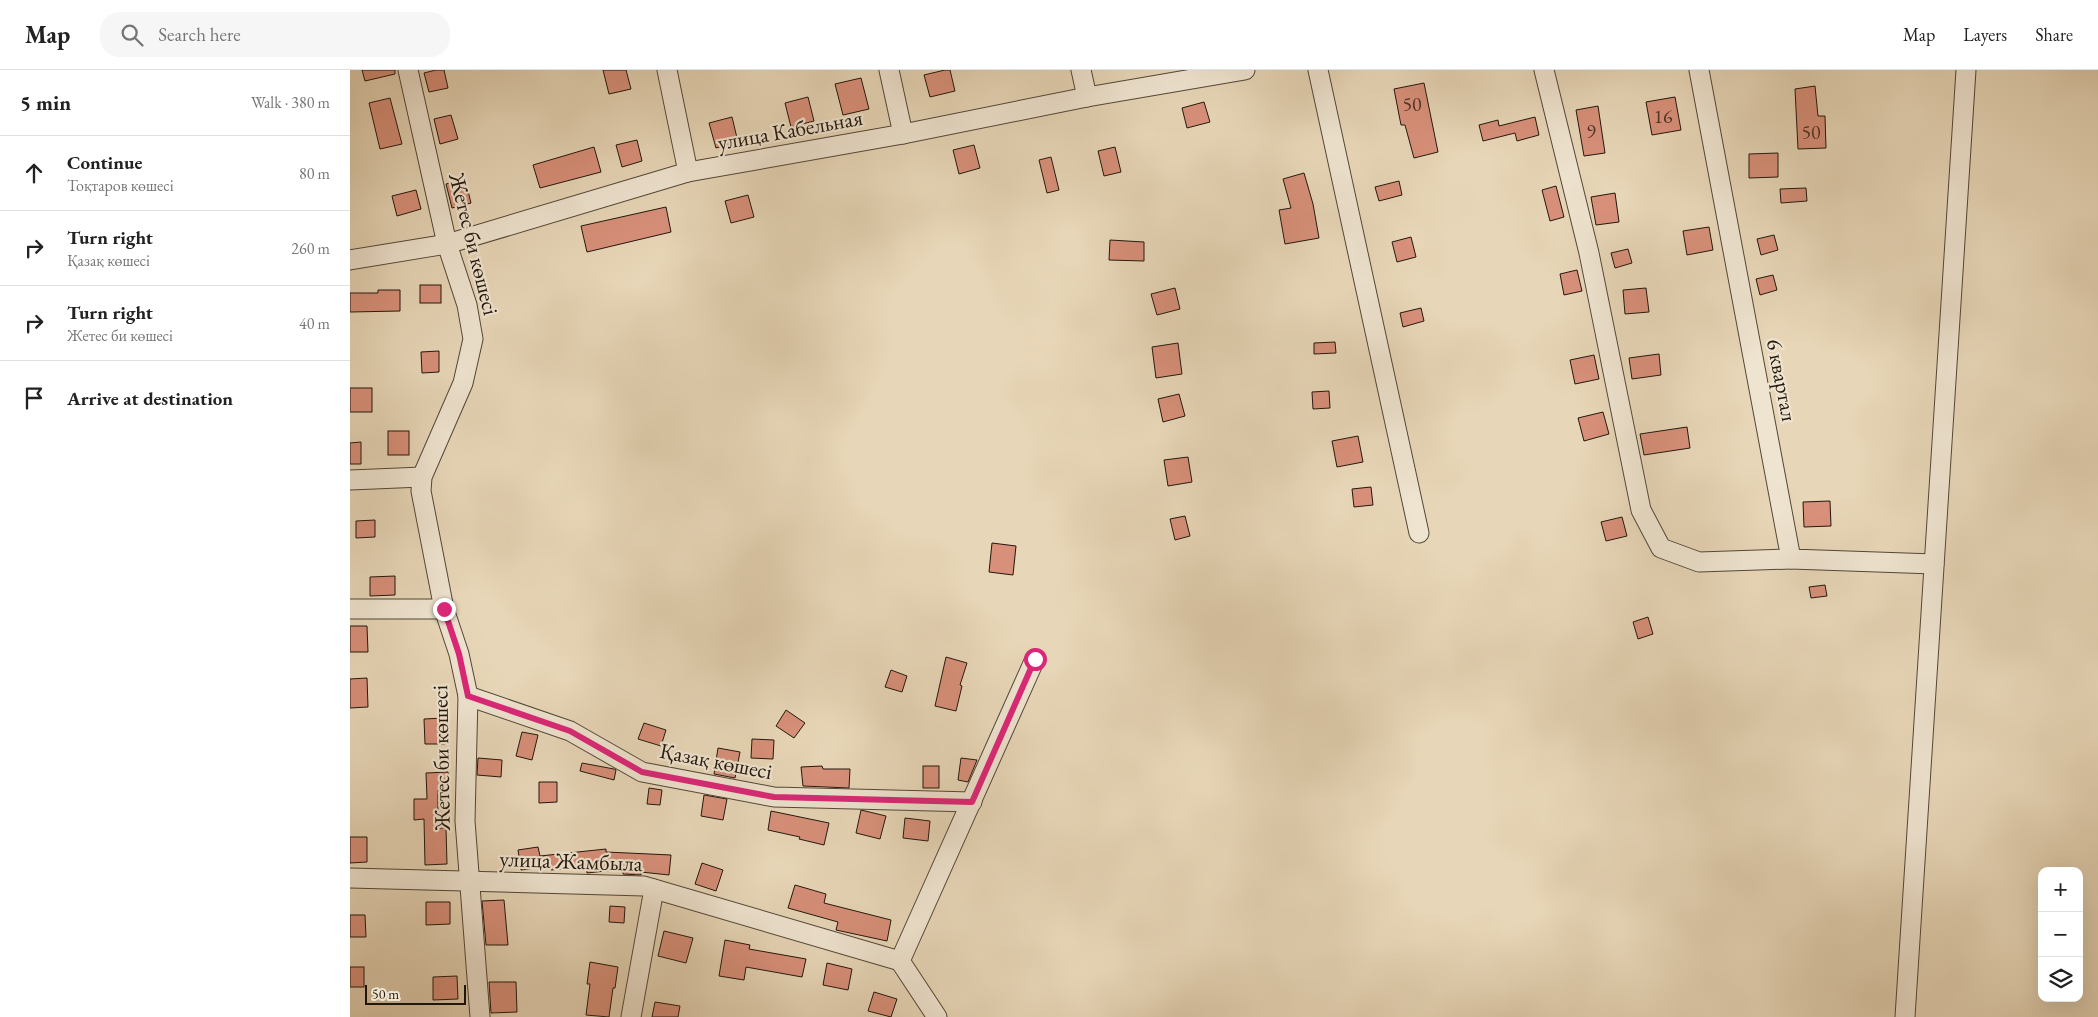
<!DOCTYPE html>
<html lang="en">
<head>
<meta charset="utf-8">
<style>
  body { margin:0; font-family:"EB Garamond",serif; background:#f6f6f6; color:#222 }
  .controls { position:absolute; right:15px; bottom:15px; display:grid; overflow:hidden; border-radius:10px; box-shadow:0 5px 20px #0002 }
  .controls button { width:45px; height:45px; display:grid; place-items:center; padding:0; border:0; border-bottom:1px solid #e0e0e0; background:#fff; color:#222; font:25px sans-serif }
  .scale { position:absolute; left:15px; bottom:12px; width:101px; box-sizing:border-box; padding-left:5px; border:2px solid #22170d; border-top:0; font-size:14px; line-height:18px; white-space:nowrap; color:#22170d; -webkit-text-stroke:4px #efe4d0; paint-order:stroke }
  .stop { position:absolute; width:15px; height:15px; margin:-11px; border:4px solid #db2777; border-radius:50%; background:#fff }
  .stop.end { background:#db2777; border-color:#fff; box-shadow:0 1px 5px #0008 }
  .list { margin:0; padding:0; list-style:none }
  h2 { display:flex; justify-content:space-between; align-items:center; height:65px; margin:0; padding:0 20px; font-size:21px }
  h2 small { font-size:16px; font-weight:400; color:#767676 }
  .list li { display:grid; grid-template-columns:32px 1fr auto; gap:15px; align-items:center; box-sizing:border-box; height:75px; padding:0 20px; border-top:1px solid #e0e0e0 }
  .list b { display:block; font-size:19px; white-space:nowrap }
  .list p { margin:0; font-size:16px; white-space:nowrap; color:#767676 }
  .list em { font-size:16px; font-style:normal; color:#767676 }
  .icon { flex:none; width:28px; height:28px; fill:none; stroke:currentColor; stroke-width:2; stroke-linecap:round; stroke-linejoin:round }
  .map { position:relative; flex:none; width:1748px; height:947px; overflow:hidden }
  header { display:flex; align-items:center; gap:30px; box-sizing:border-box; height:70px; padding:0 25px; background:#fff; border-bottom:1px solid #e0e0e0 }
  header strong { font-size:24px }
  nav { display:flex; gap:28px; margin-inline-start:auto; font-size:18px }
  .search { width:350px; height:45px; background:#f6f6f6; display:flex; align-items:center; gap:12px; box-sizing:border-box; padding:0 18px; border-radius:20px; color:#767676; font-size:19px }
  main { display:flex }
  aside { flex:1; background:#fff }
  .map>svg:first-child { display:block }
  .building { fill:#d8907a; stroke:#22170d }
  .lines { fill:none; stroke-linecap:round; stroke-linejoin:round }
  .minor-casing { stroke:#534738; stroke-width:21 }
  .minor { stroke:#efe4d0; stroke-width:19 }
  .route { stroke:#db2777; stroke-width:6 }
  .labels { text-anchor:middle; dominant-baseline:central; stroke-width:4.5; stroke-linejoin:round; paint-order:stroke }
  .number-label { font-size:20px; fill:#503528 }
  .street-label { font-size:22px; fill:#22170d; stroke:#efe4d0 }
</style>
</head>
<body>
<header>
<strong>Map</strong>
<div class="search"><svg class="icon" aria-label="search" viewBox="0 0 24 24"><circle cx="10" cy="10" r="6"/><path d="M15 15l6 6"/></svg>Search here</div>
<nav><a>Map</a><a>Layers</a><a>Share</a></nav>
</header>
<main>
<aside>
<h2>5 min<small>Walk · 380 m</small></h2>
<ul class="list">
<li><svg class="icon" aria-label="ahead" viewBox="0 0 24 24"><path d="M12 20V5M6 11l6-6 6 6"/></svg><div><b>Continue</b><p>Тоқтаров көшесі</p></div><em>80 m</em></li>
<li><svg class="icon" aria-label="right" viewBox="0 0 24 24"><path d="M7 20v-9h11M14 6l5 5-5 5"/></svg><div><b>Turn right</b><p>Қазақ көшесі</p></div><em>260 m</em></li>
<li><svg class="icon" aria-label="right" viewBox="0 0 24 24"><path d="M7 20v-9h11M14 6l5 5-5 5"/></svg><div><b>Turn right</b><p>Жетес би көшесі</p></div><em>40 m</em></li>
<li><svg class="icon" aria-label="arrive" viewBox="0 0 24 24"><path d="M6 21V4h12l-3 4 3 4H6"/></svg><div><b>Arrive at destination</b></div></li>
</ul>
</aside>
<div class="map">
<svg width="1748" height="947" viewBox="0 0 1748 947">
  <rect width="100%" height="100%" fill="#e7d6b7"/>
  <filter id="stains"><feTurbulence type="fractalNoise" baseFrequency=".004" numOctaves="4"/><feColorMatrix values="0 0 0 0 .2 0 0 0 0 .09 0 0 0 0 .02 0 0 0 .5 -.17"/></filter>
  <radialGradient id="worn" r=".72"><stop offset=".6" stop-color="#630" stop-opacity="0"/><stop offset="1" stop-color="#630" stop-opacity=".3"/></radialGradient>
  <g class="building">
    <polygon points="12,0 45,0 45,4 15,11"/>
    <polygon points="86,0 94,0 98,18 79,22 74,3"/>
    <polygon points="253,0 276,0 281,19 259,24"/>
    <polygon points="595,0 600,0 605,21 580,27 574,5"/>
    <polygon points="511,8 519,39 493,45 485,14"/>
    <polygon points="1074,13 1088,82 1064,88 1055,55 1051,55 1044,19"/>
    <polygon points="1465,16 1468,46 1475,46 1476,78 1448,79 1445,19"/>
    <polygon points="458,27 464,51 441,57 435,33"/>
    <polygon points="1325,27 1331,60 1302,65 1296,32"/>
    <polygon points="40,28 52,74 30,79 19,33"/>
    <polygon points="854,32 860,52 837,58 832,38"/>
    <polygon points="1248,36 1255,83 1234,86 1226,40"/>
    <polygon points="101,45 108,69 90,74 84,49"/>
    <polygon points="382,47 388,72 366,78 359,53"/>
    <polygon points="1185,47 1189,65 1167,71 1165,63 1133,71 1129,55 1148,50 1149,56"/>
    <polygon points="287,70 292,91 272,97 266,75"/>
    <polygon points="624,75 630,98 609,104 603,80"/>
    <polygon points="244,77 251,102 190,118 183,95"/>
    <polygon points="765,77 771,102 754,106 748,81"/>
    <polygon points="1428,83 1428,107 1399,108 1399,84"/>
    <polygon points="701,87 709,120 697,123 689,90"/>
    <polygon points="954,103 963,134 969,168 935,174 929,140 941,138 933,109"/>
    <polygon points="115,109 121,133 102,138 96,114"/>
    <polygon points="1049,111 1052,125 1029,131 1025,117"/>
    <polygon points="1206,116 1214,147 1200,151 1192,120"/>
    <polygon points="1456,118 1457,131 1431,133 1430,119"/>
    <polygon points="66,120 71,139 47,146 42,126"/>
    <polygon points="1265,123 1269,152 1246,155 1241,127"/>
    <polygon points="398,125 404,147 381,153 375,131"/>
    <polygon points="316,137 321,162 237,182 231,156"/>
    <polygon points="1359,157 1363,180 1337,185 1333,161"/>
    <polygon points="1424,165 1428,180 1411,185 1407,169"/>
    <polygon points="1061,167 1066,187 1047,192 1042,172"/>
    <polygon points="760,170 794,172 794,191 759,190"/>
    <polygon points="1278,179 1282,193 1265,198 1261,183"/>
    <polygon points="1227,200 1232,221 1214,225 1210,204"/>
    <polygon points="1423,205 1427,220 1410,225 1406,209"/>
    <rect x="70" y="215" width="21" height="18"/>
    <polygon points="825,218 830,239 807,245 801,224"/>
    <polygon points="1296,218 1299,242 1275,244 1273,220"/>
    <polygon points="28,220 50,220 50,241 0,242 0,223 28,223"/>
    <polygon points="1071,238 1074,251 1053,257 1050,243"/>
    <polygon points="985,272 986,283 964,284 964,273"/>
    <polygon points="828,273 832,304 806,308 802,277"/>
    <polygon points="89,281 89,302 72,303 71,282"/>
    <polygon points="1309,284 1311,305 1282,309 1279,288"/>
    <polygon points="1244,285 1249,309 1225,314 1220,290"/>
    <rect x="0" y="318" width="22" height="24"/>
    <polygon points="979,321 980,338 963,339 962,322"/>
    <polygon points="829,324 835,346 813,352 808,329"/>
    <polygon points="1253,342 1259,364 1234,371 1228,348"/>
    <polygon points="1337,357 1340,378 1294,385 1290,364"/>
    <rect x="38" y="361" width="21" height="24"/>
    <polygon points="1008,366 1013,392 987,397 982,371"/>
    <polygon points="11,372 11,394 0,394 0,373"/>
    <polygon points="838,387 842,412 818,416 814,390"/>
    <polygon points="1021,417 1023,435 1004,437 1002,419"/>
    <polygon points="1480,431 1481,456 1454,457 1453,432"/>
    <polygon points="835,446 840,466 825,470 820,449"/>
    <polygon points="1272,447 1277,466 1256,471 1251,452"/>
    <polygon points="25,450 25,467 6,468 6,451"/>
    <polygon points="642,473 666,476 663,505 639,502"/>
    <polygon points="45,506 45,525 20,526 20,507"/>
    <polygon points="1475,515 1477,526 1461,528 1459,517"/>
    <polygon points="1298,547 1303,564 1288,569 1283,552"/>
    <polygon points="0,556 17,556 18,582 0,582"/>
    <polygon points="596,587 617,593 610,615 612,616 606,641 585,636"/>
    <polygon points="541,600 557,606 552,622 535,617"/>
    <polygon points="17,608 18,637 0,638 0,609"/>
    <polygon points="436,640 455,653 444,668 426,656"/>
    <polygon points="94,648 95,674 75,674 74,649"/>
    <polygon points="294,653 316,660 311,676 288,669"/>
    <polygon points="172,662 188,665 182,690 166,686"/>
    <polygon points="402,669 424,670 423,689 401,688"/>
    <polygon points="368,678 390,682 385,708 364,704"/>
    <polygon points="128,688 152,690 151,707 127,705"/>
    <polygon points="611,688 627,690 618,712 608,710"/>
    <polygon points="232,693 264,699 266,700 264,710 230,701"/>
    <polygon points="472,696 473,699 500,699 499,718 453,716 451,697"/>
    <rect x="573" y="696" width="16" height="22"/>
    <polygon points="98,702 99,720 88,721 88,758 96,758 97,794 75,795 74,749 64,750 64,729 77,729 76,703"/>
    <polygon points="189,712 207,712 207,732 189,733"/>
    <polygon points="299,718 312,720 310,735 297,734"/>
    <polygon points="354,725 377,729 373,750 351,746"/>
    <polygon points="511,740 536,746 530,769 506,763"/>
    <polygon points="421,741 479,753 474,775 449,769 450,767 418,760"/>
    <polygon points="555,748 580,751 578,771 553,768"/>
    <polygon points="0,767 17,767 17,792 0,793"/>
    <polygon points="188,777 190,786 256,779 256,782 321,785 319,805 291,802 291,805 273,804 273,799 237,803 236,796 201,800 200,796 171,800 168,780"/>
    <polygon points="352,793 373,800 366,821 345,814"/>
    <polygon points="445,815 476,824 474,833 541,850 537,871 486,860 488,852 438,838"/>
    <polygon points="154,830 158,875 136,875 132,831"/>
    <polygon points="76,832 100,832 100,854 76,855"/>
    <polygon points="260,836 275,837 274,853 259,852"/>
    <polygon points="0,845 15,845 16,867 0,867"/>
    <polygon points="314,861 343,868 336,893 308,886"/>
    <polygon points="375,870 400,875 399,879 456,889 452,907 396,897 394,910 369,906"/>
    <polygon points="240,892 268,897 265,918 263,918 259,947 236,945 240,914 237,914"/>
    <polygon points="477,893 502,899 498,920 473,915"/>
    <rect x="0" y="897" width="14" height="20"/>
    <polygon points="107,906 108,929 83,930 83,907"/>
    <polygon points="139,912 166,912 167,942 141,943"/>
    <polygon points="524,922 547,929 541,947 518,941"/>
    <polygon points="305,932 330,936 328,947 302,947"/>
  </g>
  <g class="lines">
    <g class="minor-casing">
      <g id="minor">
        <polyline points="58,0 97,174 117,235 123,269 113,313 72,407 71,421 94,539 109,584 118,626 115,751 130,947"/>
        <polyline points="317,0 338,102"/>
        <polyline points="539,0 553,64"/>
        <polyline points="731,0 737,27"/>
        <polyline points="968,0 1069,463"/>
        <polyline points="1194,0 1239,183 1291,440 1311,478 1349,492 1441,489"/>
        <polyline points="1349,0 1441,489 1584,494"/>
        <polyline points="0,190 97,174 338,102 553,64 737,27 895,0"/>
        <polyline points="0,410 72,407"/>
        <polyline points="0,539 94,539"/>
        <polyline points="118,626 220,661 292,702 424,727 622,732"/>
        <polyline points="0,808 294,816 550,891"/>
        <polyline points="281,947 304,819"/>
        <polyline points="587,947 550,891 685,589"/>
        <polyline points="1555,947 1616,0"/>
      </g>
    </g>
    <use href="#minor" class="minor"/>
  </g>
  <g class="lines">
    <polyline class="route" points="94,539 109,584 118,626 220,661 292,702 424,727 622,732 685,589"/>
  </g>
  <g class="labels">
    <g class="number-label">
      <text x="1062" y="34">50</text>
      <text x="1313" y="46">16</text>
      <text x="1241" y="61">9</text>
      <text x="1461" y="62">50</text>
    </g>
    <g class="street-label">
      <text transform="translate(440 60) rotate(-10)">улица Кабельная</text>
      <text transform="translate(124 174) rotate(76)">Жетес би көшесі</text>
      <text transform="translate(1432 310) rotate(79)">6 квартал</text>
      <text transform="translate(91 688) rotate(-91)">Жетес би көшесі</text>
      <text transform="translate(366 691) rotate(11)">Қазақ көшесі</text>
      <text transform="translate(221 791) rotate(2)">улица Жамбыла</text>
    </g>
  </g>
  <rect width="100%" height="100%" filter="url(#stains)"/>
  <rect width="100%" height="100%" fill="url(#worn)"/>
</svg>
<div class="controls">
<button>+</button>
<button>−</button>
<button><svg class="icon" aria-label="layers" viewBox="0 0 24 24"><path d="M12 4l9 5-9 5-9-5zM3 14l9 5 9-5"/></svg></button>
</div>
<div class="scale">50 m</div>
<div class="stop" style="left:685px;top:589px"></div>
<div class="stop end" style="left:94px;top:539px"></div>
</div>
</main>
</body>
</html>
